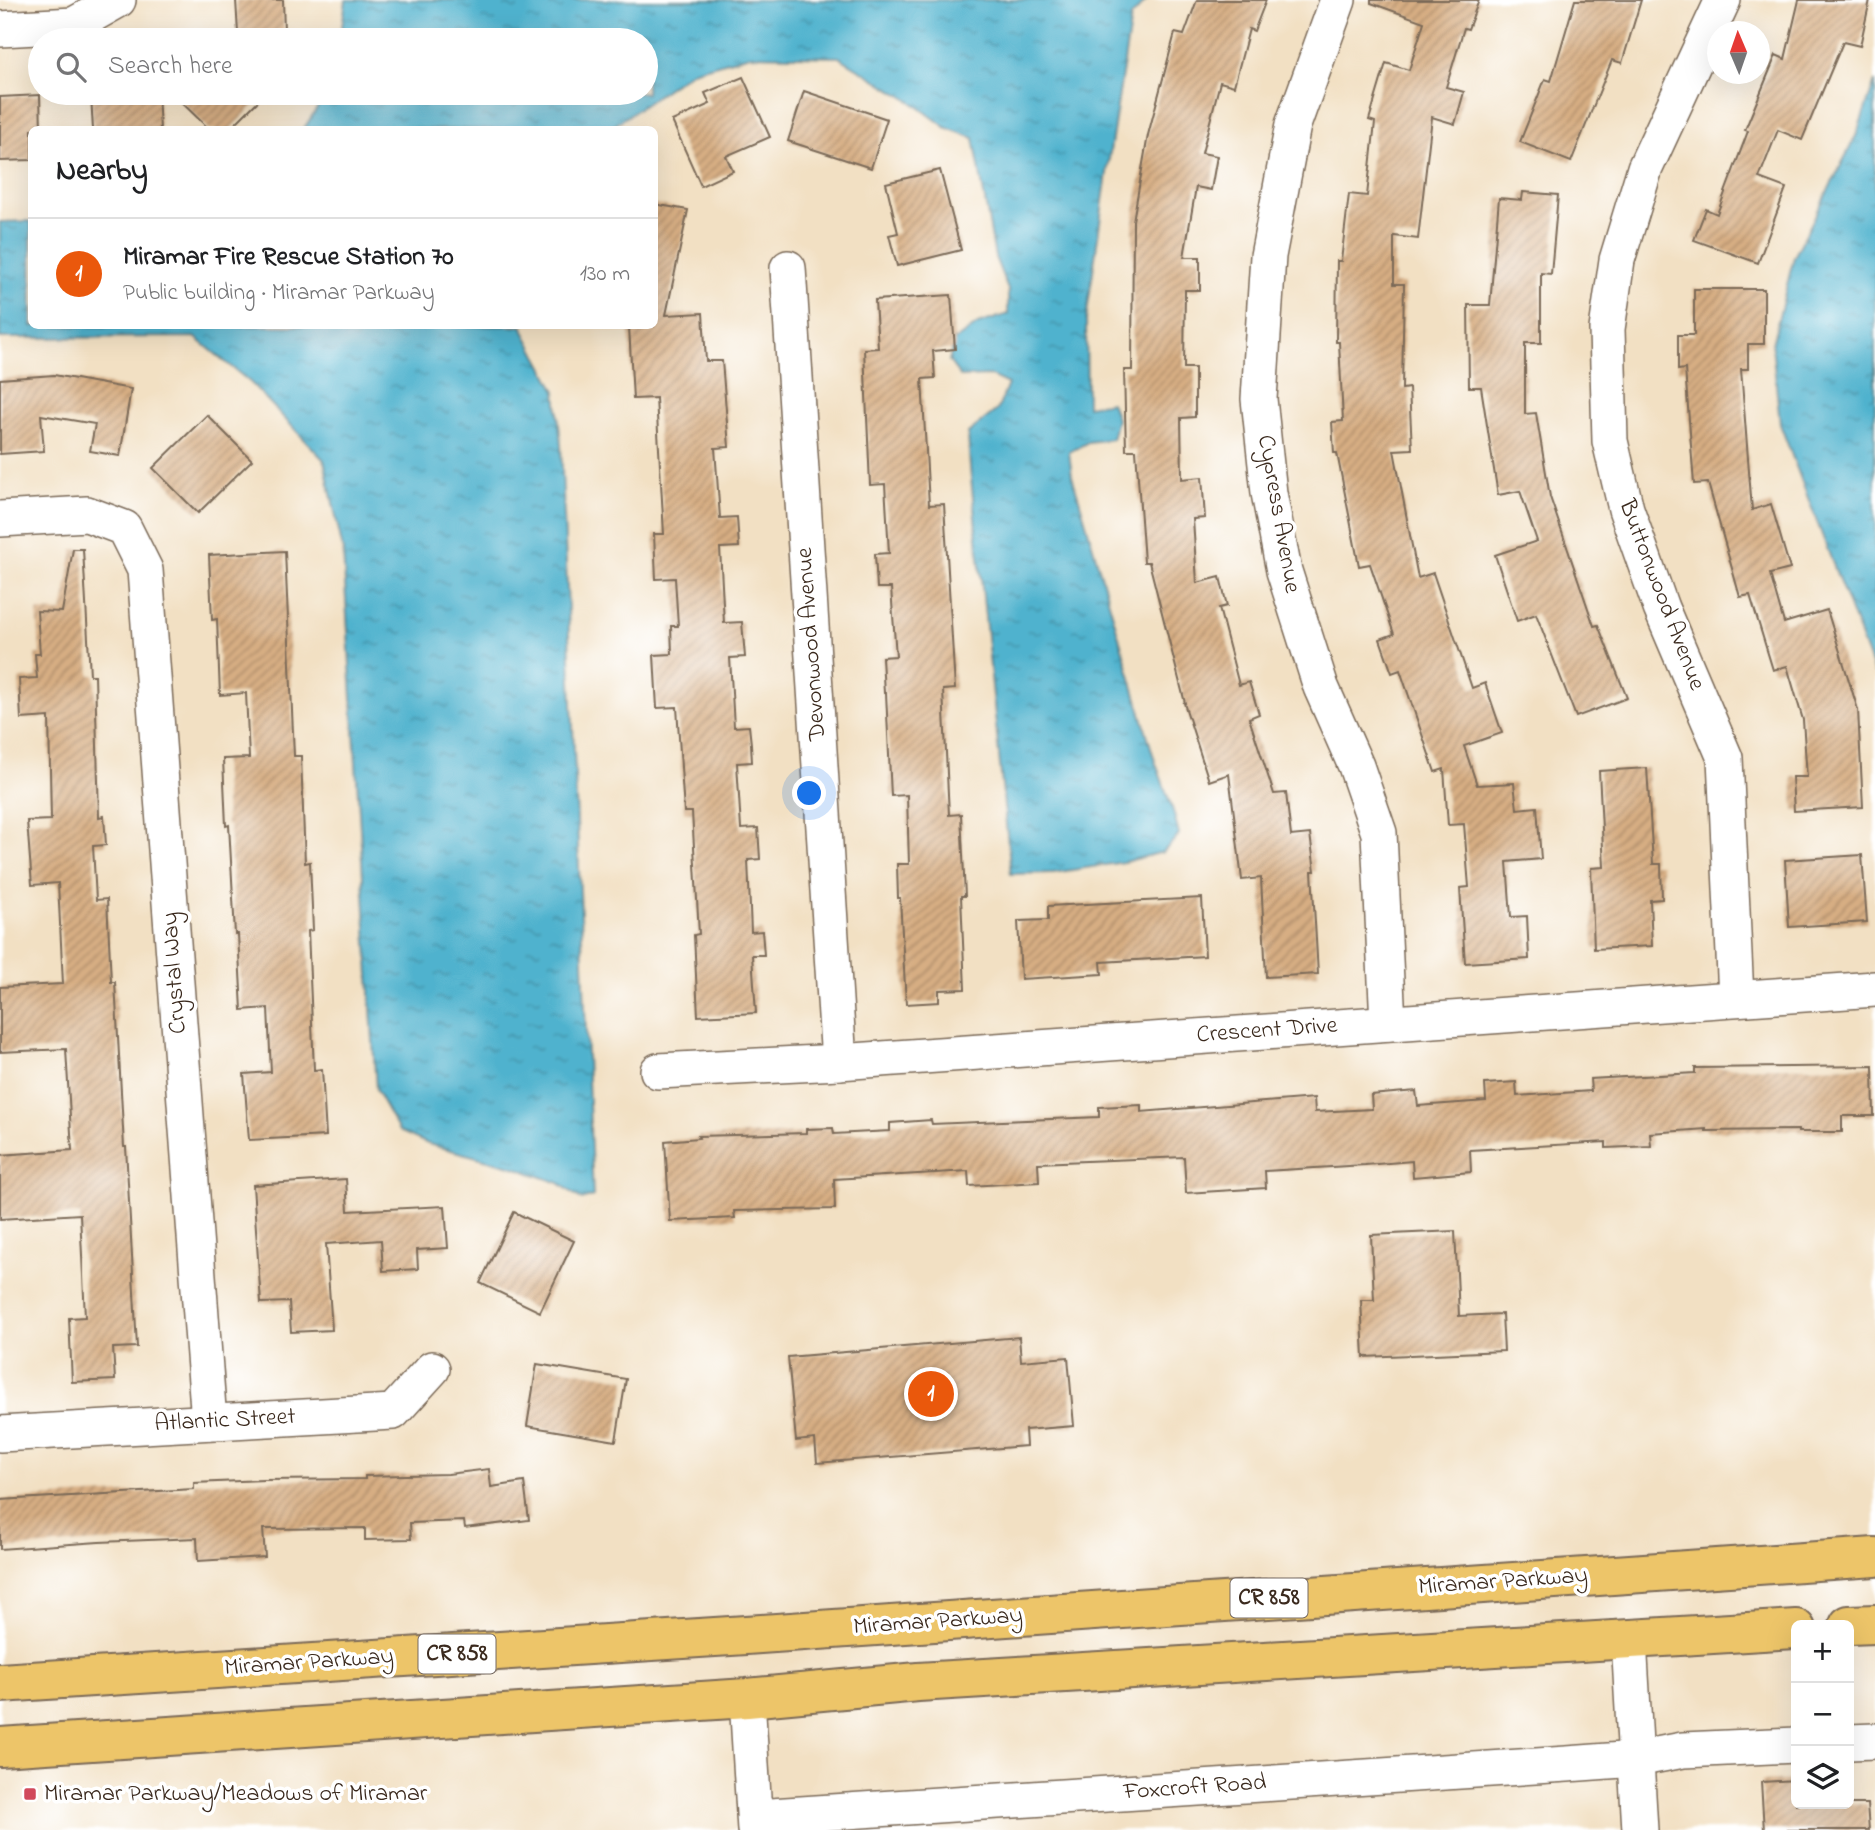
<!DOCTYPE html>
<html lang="en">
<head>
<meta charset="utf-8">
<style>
  body { margin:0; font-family:"Indie Flower",sans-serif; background:#f6f6f6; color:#202124 }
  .controls { position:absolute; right:21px; bottom:21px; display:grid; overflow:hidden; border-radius:10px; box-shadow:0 7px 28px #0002 }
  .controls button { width:63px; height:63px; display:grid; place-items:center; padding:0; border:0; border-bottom:2px solid #e0e0e0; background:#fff; color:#202124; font:35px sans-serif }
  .compass { position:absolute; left:1707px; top:21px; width:63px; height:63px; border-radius:50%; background:#fff; box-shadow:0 7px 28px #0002; rotate:358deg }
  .you { position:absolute; left:810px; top:794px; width:24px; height:24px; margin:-18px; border:5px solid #fff; border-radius:50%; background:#1a73e8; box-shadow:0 0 0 10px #1a73e833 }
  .badge { display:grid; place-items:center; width:46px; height:46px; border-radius:50%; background:#ea580c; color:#fff; font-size:23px; font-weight:700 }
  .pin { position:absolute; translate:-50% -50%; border:4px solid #fff; box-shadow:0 2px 7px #0006 }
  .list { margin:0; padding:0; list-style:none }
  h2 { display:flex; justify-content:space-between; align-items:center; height:91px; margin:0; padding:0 28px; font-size:30px }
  h2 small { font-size:23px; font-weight:400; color:#757577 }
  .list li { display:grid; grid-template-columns:46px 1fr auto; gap:21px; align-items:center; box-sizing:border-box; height:112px; padding:0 28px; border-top:2px solid #e0e0e0 }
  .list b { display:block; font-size:26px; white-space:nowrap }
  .list p { margin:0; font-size:23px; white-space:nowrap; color:#757577 }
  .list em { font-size:23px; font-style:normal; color:#757577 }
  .icon { flex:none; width:38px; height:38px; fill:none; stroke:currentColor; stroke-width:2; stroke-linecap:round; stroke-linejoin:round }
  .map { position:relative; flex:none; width:1875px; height:1830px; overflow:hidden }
  .search { position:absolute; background:#fff; box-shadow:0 7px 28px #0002; left:28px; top:28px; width:630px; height:77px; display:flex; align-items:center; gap:18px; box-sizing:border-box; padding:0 24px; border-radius:38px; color:#757577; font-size:26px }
  .panel { position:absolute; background:#fff; box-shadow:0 7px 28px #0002; left:28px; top:126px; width:630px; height:203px; border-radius:10px }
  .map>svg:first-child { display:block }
  .water { fill:url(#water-ripples); stroke:#456e76; stroke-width:2 }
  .building { fill:url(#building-hatch) }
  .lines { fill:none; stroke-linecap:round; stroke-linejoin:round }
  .minor-casing { stroke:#7b6a58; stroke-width:38 }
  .major-casing { stroke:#7b6a58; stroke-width:42 }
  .minor { stroke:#fff; stroke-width:35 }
  .major { stroke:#edc569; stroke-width:38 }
  .poi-dot { fill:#d1495b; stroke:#fff; stroke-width:2.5 }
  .labels { text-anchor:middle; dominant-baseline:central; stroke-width:7; stroke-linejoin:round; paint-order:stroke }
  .shield { fill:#fff; stroke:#766a62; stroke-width:2 }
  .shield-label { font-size:23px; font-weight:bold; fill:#3b2a1e }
  .street-label { font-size:24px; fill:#3b2a1e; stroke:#fff }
  .poi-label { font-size:24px; fill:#3b2a1e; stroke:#fff; text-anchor:start }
</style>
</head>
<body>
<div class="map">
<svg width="1875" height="1830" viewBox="0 0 1875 1830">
  <defs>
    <pattern id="water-ripples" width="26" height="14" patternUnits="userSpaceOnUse" patternTransform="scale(1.75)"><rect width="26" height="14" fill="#4fb2ce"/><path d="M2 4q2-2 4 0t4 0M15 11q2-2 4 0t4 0" fill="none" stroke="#4391a7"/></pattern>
    <pattern id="building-hatch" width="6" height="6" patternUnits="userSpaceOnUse" patternTransform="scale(1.75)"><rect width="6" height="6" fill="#d7ae83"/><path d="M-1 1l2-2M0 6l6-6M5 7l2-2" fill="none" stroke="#b08e6b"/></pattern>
  </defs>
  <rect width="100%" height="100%" fill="#fff"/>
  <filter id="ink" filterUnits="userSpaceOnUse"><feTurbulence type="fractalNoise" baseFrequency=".0143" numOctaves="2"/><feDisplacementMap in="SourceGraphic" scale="14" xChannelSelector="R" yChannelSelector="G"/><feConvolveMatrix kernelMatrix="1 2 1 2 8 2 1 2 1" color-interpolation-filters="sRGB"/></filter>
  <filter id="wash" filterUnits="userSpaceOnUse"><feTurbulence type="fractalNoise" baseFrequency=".00686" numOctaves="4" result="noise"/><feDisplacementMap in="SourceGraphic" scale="28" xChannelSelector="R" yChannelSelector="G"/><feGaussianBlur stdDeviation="1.57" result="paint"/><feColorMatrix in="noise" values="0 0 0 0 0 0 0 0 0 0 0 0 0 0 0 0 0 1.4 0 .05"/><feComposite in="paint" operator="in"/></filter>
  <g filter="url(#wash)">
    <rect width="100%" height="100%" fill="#f2e0c3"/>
    <g class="water">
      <polygon points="346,0 1147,0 1131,17 1111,145 1086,320 1087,406 1111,402 1117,419 1112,439 1088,442 1069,452 1072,476 1082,509 1154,758 1173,811 1179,835 1163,852 1124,862 1053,873 1011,874 970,468 968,433 998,409 1008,384 991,376 961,377 949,361 954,341 978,324 1008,314 1008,290 995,257 974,138 947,128 912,102 839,57 750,55 692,71 609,129 303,130 327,93 646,93 646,40 340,40"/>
      <polygon points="1875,81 1875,675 1780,424 1772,344 1794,257 1856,136"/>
      <polygon points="31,221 32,326 523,326 524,331 556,391 561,446 593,1196 582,1200 559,1183 511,1166 428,1144 399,1131 376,1090 343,551 324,460 251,383 195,337 0,338 0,222"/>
    </g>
    <g id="blocks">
      <g class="building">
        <polygon points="236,0 283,0 284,31 238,33"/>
        <polygon points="1197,0 1266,0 1254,31 1249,29 1234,86 1220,82 1202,153 1217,156 1211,190 1196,187 1184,257 1200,257 1200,290 1185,290 1184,368 1195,368 1195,417 1181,418 1182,479 1202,477 1205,518 1193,519 1197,583 1220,577 1227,606 1219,608 1239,685 1249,682 1259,714 1249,718 1274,794 1286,793 1291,836 1310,834 1315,871 1312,871 1318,974 1266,977 1261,878 1242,880 1229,774 1209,781 1184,703 1185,703 1149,562 1144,562 1136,450 1126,450 1124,370 1132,370 1133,221 1148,135 1175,33 1184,35"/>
        <polygon points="1371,0 1479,0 1468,29 1464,28 1446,87 1464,92 1455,124 1432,117 1418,239 1394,236 1394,284 1404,284 1402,389 1409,388 1412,449 1394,450 1418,578 1433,573 1472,688 1485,683 1502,733 1464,746 1477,785 1514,783 1517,809 1537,807 1541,859 1507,862 1511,917 1527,916 1529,959 1465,963 1460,888 1469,887 1464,824 1448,825 1444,769 1435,772 1400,670 1392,673 1380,639 1394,634 1370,564 1359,566 1337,453 1334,453 1332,422 1343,421 1339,342 1336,342 1337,261 1341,261 1349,194 1367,196 1375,122 1369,120 1386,63 1409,70 1424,22 1371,3"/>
        <polygon points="1575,0 1641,0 1622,63 1612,60 1571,162 1520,142 1545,79 1551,81"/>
        <polygon points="1799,0 1870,0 1860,46 1843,42 1802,140 1778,130 1759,178 1786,188 1758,263 1694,240 1706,209 1717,214 1748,131 1745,130 1776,55 1785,59"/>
        <polygon points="743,77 770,137 726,156 733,171 701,186 672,121 710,104 705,93"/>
        <polygon points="804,91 887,119 871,168 788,141"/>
        <polygon points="124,93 158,93 160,130 93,130 91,95"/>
        <polygon points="172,93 266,93 229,130 210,130"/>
        <polygon points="40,95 41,130 32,130 32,160 0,161 0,97"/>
        <polygon points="940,170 961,250 897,266 889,235 898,233 886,183"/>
        <polygon points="1523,192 1558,195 1551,274 1541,273 1541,343 1525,343 1525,414 1536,413 1550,497 1594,626 1598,625 1627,698 1576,717 1536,614 1517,621 1495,555 1537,541 1520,491 1498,495 1481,387 1469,387 1468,305 1490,305 1499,198 1522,200"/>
        <polygon points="654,204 688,210 666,315 703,313 706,361 722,361 729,447 715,448 720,518 737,517 739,547 720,548 724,623 742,622 745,657 730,658 734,727 749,726 751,744 752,762 737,763 741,829 758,828 760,859 748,860 751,932 762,931 764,955 752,955 756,1013 698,1016 694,935 699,934 692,812 684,812 677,707 657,708 654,655 672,654 671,626 678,626 675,578 656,579 654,534 664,534 656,398 633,399 629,326 654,326"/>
        <polygon points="1694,289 1764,289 1764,344 1748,344 1748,369 1741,369 1752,510 1771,504 1790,569 1770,574 1784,623 1827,610 1858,710 1863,807 1794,811 1792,777 1807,777 1803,720 1787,666 1773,670 1750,595 1740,597 1708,483 1694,484 1685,369 1678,370 1678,335 1694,335"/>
        <polygon points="951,295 955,349 933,351 935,378 922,379 929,505 944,504 955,689 943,690 949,815 961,814 965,896 961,896 965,989 939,990 939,1002 906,1004 900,898 898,898 897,864 909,864 907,795 891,796 886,693 884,693 882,657 896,656 891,588 877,588 875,554 889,553 885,484 870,485 864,349 878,348 875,300"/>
        <polygon points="54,375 131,389 120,456 90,451 95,424 41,415 44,451 0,454 0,379"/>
        <polygon points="207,415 252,460 198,513 153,468"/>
        <polygon points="73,549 83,549 90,675 95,675 99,817 104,816 106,845 93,846 96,900 107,899 111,982 115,982 124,1147 126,1147 137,1347 113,1348 115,1380 72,1382 69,1318 85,1317 80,1214 0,1219 0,1155 72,1150 66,1049 0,1052 0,987 63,984 58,883 32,885 27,821 51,820 49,717 21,719 19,679 37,678 35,654 40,654 37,611 62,612"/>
        <polygon points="285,551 294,756 301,756 305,863 310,862 313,930 308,931 314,1070 322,1069 326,1136 249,1140 244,1074 271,1072 268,1008 242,1010 238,934 235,934 229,825 226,826 223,759 249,758 246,693 220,695 217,619 212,620 209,555"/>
        <polygon points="1647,768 1653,864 1661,864 1662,899 1650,900 1652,946 1594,949 1591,868 1604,867 1599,771"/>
        <polygon points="1862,855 1867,922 1789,927 1785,860"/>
        <polygon points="1202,898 1205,956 1101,962 1102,974 1021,979 1018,921 1048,920 1048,906"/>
        <polygon points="1873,1066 1874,1116 1842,1116 1842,1132 1798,1132 1798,1130 1706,1131 1706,1129 1650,1133 1651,1146 1606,1148 1606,1142 1470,1150 1471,1172 1413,1177 1412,1161 1365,1165 1265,1171 1266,1188 1186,1193 1184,1157 1038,1163 1039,1182 969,1186 968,1171 834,1179 835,1209 734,1211 735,1218 670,1221 665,1141 699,1138 698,1136 806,1133 806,1129 833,1128 834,1134 890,1131 890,1123 931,1120 932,1124 1099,1117 1099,1107 1141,1105 1141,1112 1314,1098 1315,1112 1372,1109 1371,1095 1416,1091 1418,1106 1486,1101 1485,1084 1516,1082 1517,1096 1591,1091 1590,1079 1695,1073 1695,1068"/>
        <polygon points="346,1179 348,1211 445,1206 448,1248 417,1250 418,1269 383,1271 381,1240 326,1244 332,1330 291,1332 289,1302 261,1303 253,1185"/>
        <polygon points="514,1212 574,1241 540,1312 480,1283"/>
        <polygon points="1455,1231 1459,1316 1502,1314 1504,1351 1364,1357 1361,1300 1374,1300 1371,1235"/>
        <polygon points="1019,1337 1021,1361 1068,1357 1074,1426 1025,1430 1026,1446 817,1463 815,1439 796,1441 788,1357"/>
        <polygon points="537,1364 626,1379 616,1441 527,1426"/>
        <polygon points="489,1469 491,1487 524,1482 529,1520 465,1528 464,1521 410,1523 411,1539 365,1540 365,1528 263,1529 265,1557 198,1561 197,1538 99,1542 0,1549 0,1500 194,1489 194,1483 264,1480 365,1479 365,1476 448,1474"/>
        <polygon points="1796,1780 1796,1804 1867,1804 1869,1830 1764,1830 1761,1782"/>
      </g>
    </g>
  </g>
  <g filter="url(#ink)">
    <use href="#blocks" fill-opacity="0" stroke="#7b6a58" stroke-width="2"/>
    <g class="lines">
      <g class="minor-casing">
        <g id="minor">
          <polyline points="1338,0 1293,125 1268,256 1259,399 1269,493 1284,571 1321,687 1356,766 1379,833 1388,1023"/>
          <polyline points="1723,0 1645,168 1617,260 1607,329 1610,441 1626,509 1661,608 1725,758 1736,998"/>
          <polyline points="0,29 74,25 118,0"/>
          <polyline points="788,268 839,1062"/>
          <polyline points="0,519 87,514 124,528 145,570 209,1422"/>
          <polyline points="658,1071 839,1062 1875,989"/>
          <polyline points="0,1434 393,1412 432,1369"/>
          <polyline points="1629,1640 1640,1830"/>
          <polyline points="747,1698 755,1830"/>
          <polyline points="1849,1742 1875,1741"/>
          <polyline points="755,1817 1567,1764 1636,1759 1683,1750 1796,1745"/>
        </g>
      </g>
      <g class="major-casing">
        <g id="major">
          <polyline points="1849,1625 1875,1624"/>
          <polyline points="0,1683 746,1635 1875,1557"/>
          <polyline points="0,1747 747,1698 918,1682 1796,1629"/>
        </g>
      </g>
      <use href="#minor" class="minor"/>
      <use href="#major" class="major"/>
    </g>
  </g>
  <rect class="poi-dot" x="23" y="1787" width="14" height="14" rx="3.5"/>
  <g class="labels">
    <g class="shield">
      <rect x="1230.5" y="1578.5" width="77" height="39" rx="5"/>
      <rect x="418.5" y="1634.5" width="77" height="39" rx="5"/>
    </g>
    <g class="shield-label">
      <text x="1269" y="1598">CR 858</text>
      <text x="457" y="1654">CR 858</text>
    </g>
    <g class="street-label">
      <text transform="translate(1278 514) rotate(80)">Cypress Avenue</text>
      <text transform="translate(1661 595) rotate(69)">Buttonwood Avenue</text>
      <text transform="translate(812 644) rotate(-94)">Devonwood Avenue</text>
      <text transform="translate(175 973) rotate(-94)">Crystal Way</text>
      <text transform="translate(1267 1031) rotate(-4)">Crescent Drive</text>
      <text transform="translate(225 1421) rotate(-3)">Atlantic Street</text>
      <text transform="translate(1503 1582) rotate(-4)">Miramar Parkway</text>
      <text transform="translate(938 1622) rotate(-4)">Miramar Parkway</text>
      <text transform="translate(309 1663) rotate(-4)">Miramar Parkway</text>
      <text transform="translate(1195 1788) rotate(-4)">Foxcroft Road</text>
    </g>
    <g class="poi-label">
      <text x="44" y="1794">Miramar Parkway/Meadows of Miramar</text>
    </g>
  </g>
</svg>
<div class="controls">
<button>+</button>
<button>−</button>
<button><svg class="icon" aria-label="layers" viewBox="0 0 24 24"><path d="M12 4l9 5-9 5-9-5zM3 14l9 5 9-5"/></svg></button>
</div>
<svg class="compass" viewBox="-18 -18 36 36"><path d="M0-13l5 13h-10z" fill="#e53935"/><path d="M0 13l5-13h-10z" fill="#757577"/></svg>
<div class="you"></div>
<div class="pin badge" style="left:931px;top:1394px">1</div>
<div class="search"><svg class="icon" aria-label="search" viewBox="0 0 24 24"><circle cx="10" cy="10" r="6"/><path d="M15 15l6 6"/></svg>Search here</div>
<section class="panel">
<h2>Nearby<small></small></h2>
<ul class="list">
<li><span class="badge">1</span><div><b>Miramar Fire Rescue Station 70</b><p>Public building · Miramar Parkway</p></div><em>130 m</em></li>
</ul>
</section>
</div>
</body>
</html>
